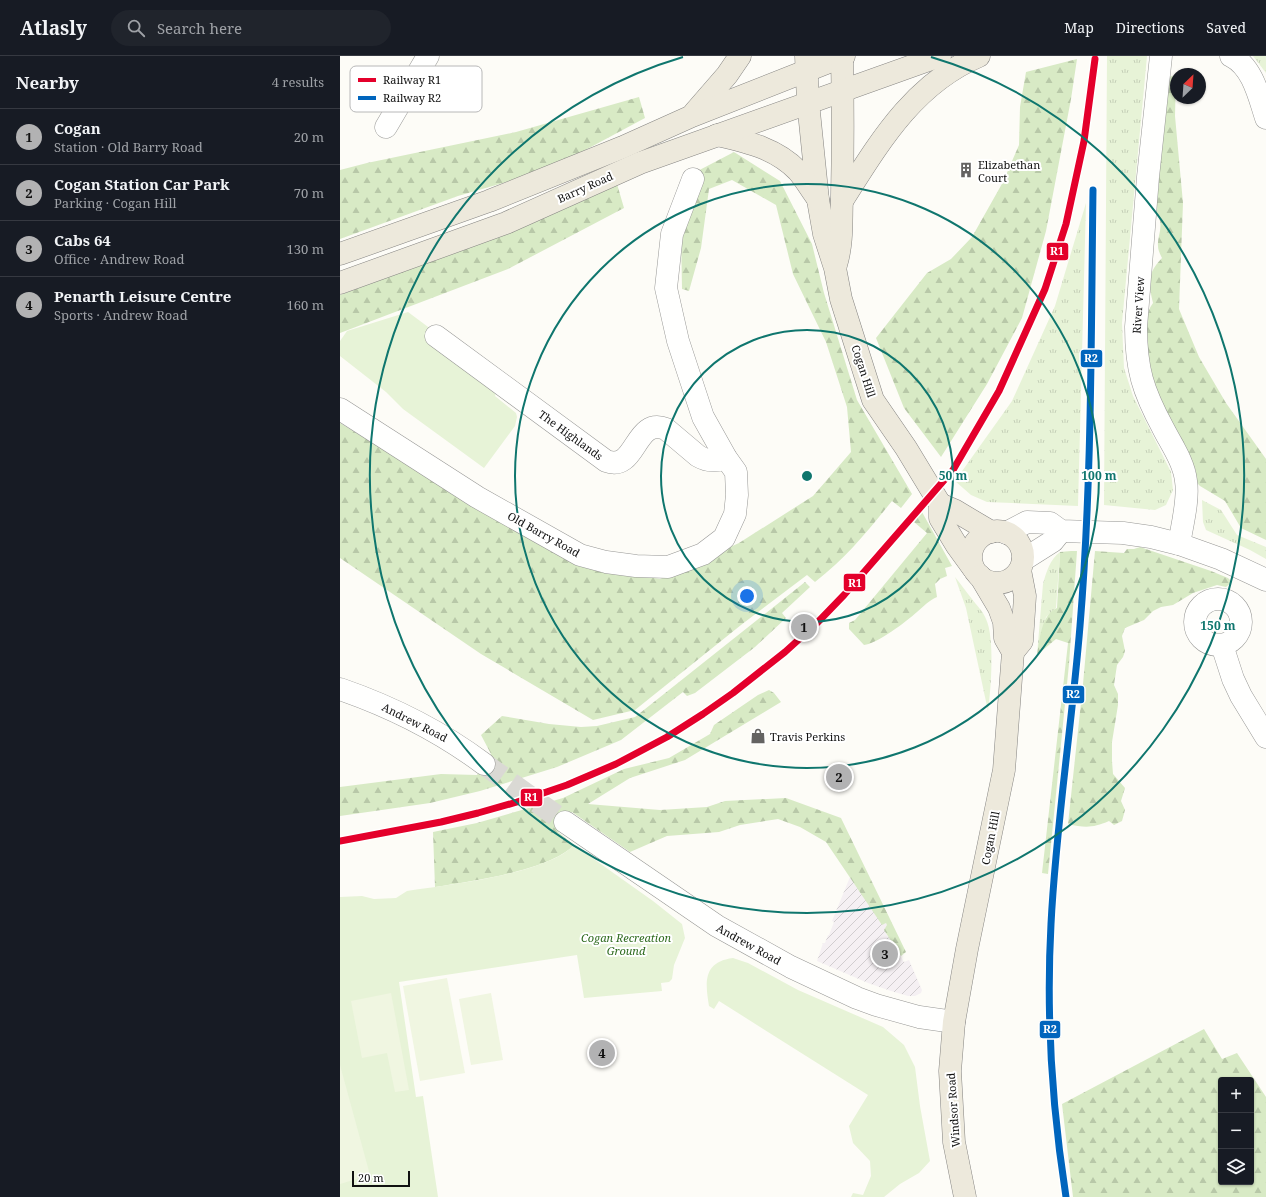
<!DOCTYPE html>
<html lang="en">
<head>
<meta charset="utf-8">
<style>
  body { margin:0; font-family:"Noto Serif",serif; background:#20242c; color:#f1f3f6 }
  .controls { position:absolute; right:12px; bottom:12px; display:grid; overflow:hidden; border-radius:4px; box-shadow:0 1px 3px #0004 }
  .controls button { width:36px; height:36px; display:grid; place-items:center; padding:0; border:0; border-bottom:1px solid #363941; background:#171b24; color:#f1f3f6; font:20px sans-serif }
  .compass { position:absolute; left:830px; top:12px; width:36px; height:36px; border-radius:50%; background:#171b24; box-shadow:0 1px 3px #0004; rotate:25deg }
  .scale { position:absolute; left:12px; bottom:10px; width:58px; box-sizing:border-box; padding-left:4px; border:2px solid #111; border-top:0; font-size:11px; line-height:14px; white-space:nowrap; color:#111; -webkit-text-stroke:3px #fff; paint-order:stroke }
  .you { position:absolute; left:407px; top:540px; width:14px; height:14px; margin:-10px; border:3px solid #fff; border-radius:50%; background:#1a73e8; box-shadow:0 0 0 6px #1a73e833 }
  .badge { display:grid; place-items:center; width:26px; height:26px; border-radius:50%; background:#b2b2b3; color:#111; font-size:13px; font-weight:700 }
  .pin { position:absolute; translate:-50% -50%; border:2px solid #fff; box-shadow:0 1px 4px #0006 }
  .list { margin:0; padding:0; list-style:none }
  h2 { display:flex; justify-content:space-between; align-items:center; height:52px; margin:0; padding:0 16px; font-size:17px }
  h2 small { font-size:13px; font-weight:400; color:#9ea1a6 }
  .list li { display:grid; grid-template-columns:26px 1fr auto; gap:12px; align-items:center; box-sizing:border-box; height:56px; padding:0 16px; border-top:1px solid #363941 }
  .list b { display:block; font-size:15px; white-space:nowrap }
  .list p { margin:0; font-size:13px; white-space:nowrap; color:#9ea1a6 }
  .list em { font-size:13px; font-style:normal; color:#9ea1a6 }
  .icon { flex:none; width:22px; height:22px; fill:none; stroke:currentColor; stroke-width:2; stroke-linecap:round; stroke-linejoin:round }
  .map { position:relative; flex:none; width:926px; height:1141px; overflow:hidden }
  header { display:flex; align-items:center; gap:24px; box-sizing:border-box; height:56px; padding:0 20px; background:#171b24; border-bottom:1px solid #363941 }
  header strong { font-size:19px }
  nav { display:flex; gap:22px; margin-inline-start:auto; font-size:14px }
  .search { width:280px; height:36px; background:#20242c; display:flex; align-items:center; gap:10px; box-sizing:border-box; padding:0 14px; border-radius:22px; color:#9ea1a6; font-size:15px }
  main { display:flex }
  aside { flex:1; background:#171b24 }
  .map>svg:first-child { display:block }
  .industrial { fill:url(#industrial-furrows) }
  .grass { fill:url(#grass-tufts) }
  .forest { fill:url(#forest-firs); fill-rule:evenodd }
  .park { fill:#e7f3d7 }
  .pitch { fill:#f0f6e1 }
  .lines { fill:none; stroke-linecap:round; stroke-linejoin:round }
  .minor-tunnel { stroke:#dad9d4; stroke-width:22; stroke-dasharray:22 11; stroke-linecap:butt }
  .minor-casing { stroke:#979795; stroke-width:23 }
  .major-casing { stroke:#858482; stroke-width:23 }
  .minor { stroke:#fffffe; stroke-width:22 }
  .major { stroke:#ede9dc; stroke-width:22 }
  .rail-1-casing { stroke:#fff; stroke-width:10 }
  .rail-2-casing { stroke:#fff; stroke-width:10 }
  .rail-1 { stroke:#e4002b; stroke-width:7 }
  .rail-2 { stroke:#0065bd; stroke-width:7 }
  .ring { fill:none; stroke:#0f766e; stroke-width:2 }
  .labels { text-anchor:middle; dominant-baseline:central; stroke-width:4; stroke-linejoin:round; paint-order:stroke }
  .poi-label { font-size:11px; fill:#111; stroke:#fff; text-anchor:start }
  .street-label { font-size:11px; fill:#111; stroke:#fff }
  .park-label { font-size:11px; font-style:italic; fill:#2f6b1f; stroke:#fff }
  .key { fill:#fff; stroke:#b8b8b8; stroke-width:1 }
  .key-label { font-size:11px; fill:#111 }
  .centre { fill:#0f766e; stroke:#fff; stroke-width:2 }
  .ring-label { font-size:12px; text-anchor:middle; font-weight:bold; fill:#0f766e; stroke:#fff; stroke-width:4; stroke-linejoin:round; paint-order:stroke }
  .line-badge { stroke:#fff; stroke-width:1.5 }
  .badge-label { font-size:11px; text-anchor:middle; font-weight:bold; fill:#fff }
</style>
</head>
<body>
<header>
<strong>Atlasly</strong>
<div class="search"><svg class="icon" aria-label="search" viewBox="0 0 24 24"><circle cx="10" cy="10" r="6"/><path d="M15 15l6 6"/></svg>Search here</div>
<nav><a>Map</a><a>Directions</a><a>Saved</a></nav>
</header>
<main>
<aside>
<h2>Nearby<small>4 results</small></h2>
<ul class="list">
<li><span class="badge">1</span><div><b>Cogan</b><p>Station · Old Barry Road</p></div><em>20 m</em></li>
<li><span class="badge">2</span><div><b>Cogan Station Car Park</b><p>Parking · Cogan Hill</p></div><em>70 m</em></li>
<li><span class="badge">3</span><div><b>Cabs 64</b><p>Office · Andrew Road</p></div><em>130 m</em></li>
<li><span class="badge">4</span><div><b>Penarth Leisure Centre</b><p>Sports · Andrew Road</p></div><em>160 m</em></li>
</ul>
</aside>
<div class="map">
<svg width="926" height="1141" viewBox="0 0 926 1141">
  <defs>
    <pattern id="industrial-furrows" width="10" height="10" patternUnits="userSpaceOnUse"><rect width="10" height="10" fill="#f5f0f3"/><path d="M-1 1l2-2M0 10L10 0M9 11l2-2" fill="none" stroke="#d1cdcf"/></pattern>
    <pattern id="grass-tufts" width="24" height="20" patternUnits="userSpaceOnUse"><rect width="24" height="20" fill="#e7f3d7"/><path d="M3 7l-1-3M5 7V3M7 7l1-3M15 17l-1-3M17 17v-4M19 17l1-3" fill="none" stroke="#c5cfb8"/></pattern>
    <pattern id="forest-firs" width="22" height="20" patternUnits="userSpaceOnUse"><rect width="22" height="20" fill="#d8eac5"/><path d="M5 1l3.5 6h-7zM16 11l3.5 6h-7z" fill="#b8c8a8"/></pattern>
  </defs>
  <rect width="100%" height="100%" fill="#fdfcf7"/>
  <polygon class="industrial" points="510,821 542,868 546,867 548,869 544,874 564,906 569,904 582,934 581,937 575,940 568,940 551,935 528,927 477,905 483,887 485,887 488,879 489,879 494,866 492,865"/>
  <g class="grass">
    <polygon points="767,0 807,0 782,267 784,312 793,340 831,416 833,434 826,449 815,454 764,449"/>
    <polygon points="913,0 926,0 926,17"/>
    <polygon points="746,147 738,450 647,446 631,439 615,425 672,345 715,250"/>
    <polygon points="862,444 881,454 897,479 926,491 926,503 910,494 866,474 863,466"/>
    <path d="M720 496 716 552 706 561 697 599 703 528C706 517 710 503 720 496Z"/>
    <path d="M615 521C621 528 626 536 632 543 637 550 643 555 646 563 655 582 651 634 648 655L626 552Z"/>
  </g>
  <g class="forest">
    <polygon points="737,3 731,43 706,175 682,262 647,328 601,401 564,352 536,282 587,217 611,203 632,181 663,126 679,89 680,51 686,16"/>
    <path d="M836 19 835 60 843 147 839 253 859 301 886 347 926 403V484L901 472 885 445 860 430 856 426V415C834 370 805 328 806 276 807 265 806 256 813 247 808 226 807 218 822 202 820 198 818 194 818 190 817 182 822 175 820 165 819 159 814 154 815 148 816 136 822 130 817 117L829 21Z"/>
    <polygon points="299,41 305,62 208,114 118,140 0,183 0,114 27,107 176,76"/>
    <path d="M394 96 440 125 472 188 484 237 517 344 572 438 561 452 552 445C527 476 506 502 475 526L467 519 401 569 295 654 253 664 141 598 0 502V367L115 437 238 510 320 523 399 487 473 440 511 396 507 351 486 286 453 218 436 149 392 124 369 133 361 192 349 235 342 233 341 176 348 120Z"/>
    <polygon points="277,128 284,152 168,213 0,277 0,239 167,175"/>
    <path d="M582 456 612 510 605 512 607 520 600 523 595 528 597 541C588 545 584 550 577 556 567 565 537 588 524 589L509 573V567L515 564 587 477 574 466Z"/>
    <path d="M800 491 871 515 888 522 892 526 886 531 877 529 853 537 833 549 821 551 813 555 804 564 785 572 782 580 785 595 783 601 777 609 774 629 778 638V649L772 686V705L773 718 785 732 781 745 785 754 782 765 774 769 769 765C753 772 745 772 728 768L743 628 755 495 784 497 787 493H794Z"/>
    <path d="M731 495H737L729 608 708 818 702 817 728 587 716 583 697 599C700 583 701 559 717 552L720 496Z"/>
    <polygon points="465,526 470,531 442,557 446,562 415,591 355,637 347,640 343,636 281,684 217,711 140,735 90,747 0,760 0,731 101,718 137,719 151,698 141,679 162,660 209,668 241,671 257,670 295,661"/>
    <path d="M429 634 434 637 441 646 345 704 290 722 248 748 320 754 367 751 385 745 446 742 501 762 566 896 561 900 544 874 547 869 546 867 542 869 486 786 460 771 438 763 400 769 379 776 327 780 290 796 232 756 218 776 234 789C209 815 131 825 95 831L93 776 137 767 223 742 284 713 329 702 370 678 374 669 418 639Z"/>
    <path d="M864 973 882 1003 897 997 926 1041V1141H733L722 1048ZM881 1024H911V1126H881Z"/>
  </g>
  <g class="park">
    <polygon points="68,256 111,288 156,337 155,340 176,357 177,361 175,370 144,412 63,353 46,336 0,300 0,285 7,275"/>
    <path d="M234 789 313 845 342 868 345 882 334 909 332 923 329 926 321 927 322 935 244 942 237 899 59 926 76 1041 83 1040 98 1141H0V841L22 840 34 843 56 842 67 835C108 829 207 818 234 789Z"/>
    <path d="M393 902 408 907 458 934 543 971 564 989 575 1011 580 1050 590 1105 579 1117 560 1128 544 1141H511L513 1137 523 1139 531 1120 530 1105 513 1087 509 1070 528 1039 379 945 374 953 369 950C365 926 363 906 393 902Z"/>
  </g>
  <g class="pitch">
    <polygon points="107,922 125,1017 80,1025 63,930"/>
    <polygon points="51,937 69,1034 55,1036 47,997 22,1002 11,945"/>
    <polygon points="151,937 163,1004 131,1009 119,943"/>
    <polygon points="0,1009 30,1119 0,1128"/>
  </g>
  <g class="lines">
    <polyline class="minor-tunnel" points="144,708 225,766"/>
    <g class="minor-casing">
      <g id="minor">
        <path d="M821 0 808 121 796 271C796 313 803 335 823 372 831 388 844 406 846 425 849 443 842 470 839 488"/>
        <path d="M891 0C913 11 919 41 926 62"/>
        <polyline points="46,71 88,0"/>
        <path d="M96 280 266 405C297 417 294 360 326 373L358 400C368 406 376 406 386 402"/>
        <polyline points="0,353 137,441 240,499 266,506 296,510 328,511 363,498 384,482 395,458 397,439 396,416 386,402 363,361 338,285 326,232 332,178 353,123"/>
        <polyline points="666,477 687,466 710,467 721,475 783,477 811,481 839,488 881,503 926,524"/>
        <polyline points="683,504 713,485 721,475"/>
        <circle cx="878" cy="566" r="23"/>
        <polyline points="882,589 893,623 901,640 926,681"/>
        <path d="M0 633C52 651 100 675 144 708"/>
        <polyline points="225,766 377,870 451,911 517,942 536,949 579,961 614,966"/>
      </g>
    </g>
    <g class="major-casing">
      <g id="major">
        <polyline points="466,0 468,46 478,144 484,178 495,212 501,243 533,344 566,392 600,448 600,462 617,490 633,512"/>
        <polyline points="354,57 387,19 400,0"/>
        <path d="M377 79C407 86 436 92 458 115 465 123 471 134 478 143"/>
        <path d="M502 145C539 87 573 28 639 0"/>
        <polyline points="0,198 149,145 283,91 352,60 504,0"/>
        <path d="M496 209C503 186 501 164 502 140 503 93 503 47 502 0"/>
        <polyline points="0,227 166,167 300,107 600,0"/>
        <polyline points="600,448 614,454 651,476"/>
        <circle cx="657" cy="501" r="26"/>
        <polyline points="673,596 682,585 685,540 680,514"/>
        <polyline points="625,1141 614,1086 610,1015 614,966 627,893 664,714 673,596 665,582 664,566 659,552 640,520"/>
      </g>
    </g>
    <use href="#minor" class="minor"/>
    <use href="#major" class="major"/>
    <g class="rail-1-casing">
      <polyline id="rail-1" points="0,785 101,766 138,757 177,746 227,729 276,708 327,681 363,658 393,637 445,596 477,567 504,539 613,414 659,335 705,233 726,168 744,85 755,3"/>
    </g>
    <g class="rail-2-casing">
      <path id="rail-2" d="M726 1141C712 1051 706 959 711 868 716 768 732 669 740 570 752 425 751 279 753 134"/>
    </g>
    <use href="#rail-1" class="rail-1"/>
    <use href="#rail-2" class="rail-2"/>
  </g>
  <g class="ring">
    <circle cx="467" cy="420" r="146"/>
    <circle cx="467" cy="420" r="292"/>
    <path d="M591 1A437 437 0 1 1 343 1"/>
  </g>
  <defs>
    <g id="building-bare" transform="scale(1.2)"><path d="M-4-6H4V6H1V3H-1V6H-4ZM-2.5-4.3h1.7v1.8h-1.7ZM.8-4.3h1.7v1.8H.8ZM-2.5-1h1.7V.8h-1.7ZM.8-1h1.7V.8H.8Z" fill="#646362" stroke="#fff" stroke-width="2.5" paint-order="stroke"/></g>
    <g id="shop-bare" transform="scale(1.2)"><path d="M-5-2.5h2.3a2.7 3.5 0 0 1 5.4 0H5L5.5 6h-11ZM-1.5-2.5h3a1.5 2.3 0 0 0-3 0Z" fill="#646362" stroke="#fff" stroke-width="2.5" paint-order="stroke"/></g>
  </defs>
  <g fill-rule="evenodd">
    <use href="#building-bare" x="626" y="114"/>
    <use href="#shop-bare" x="418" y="680"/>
  </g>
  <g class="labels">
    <g class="poi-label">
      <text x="638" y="108">Elizabethan<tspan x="638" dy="13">Court</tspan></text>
      <text x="430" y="680">Travis Perkins</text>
    </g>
    <g class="street-label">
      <text transform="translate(245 131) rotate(-24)">Barry Road</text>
      <text transform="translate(798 249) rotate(-86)">River View</text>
      <text transform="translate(524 315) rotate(72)">Cogan Hill</text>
      <text transform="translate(231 379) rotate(36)">The Highlands</text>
      <text transform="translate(204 478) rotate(29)">Old Barry Road</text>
      <text transform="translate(75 666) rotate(27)">Andrew Road</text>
      <text transform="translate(650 782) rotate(-79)">Cogan Hill</text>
      <text transform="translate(409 888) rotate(29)">Andrew Road</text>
      <text transform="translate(613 1054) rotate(-94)">Windsor Road</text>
    </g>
    <g class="park-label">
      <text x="286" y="881">Cogan Recreation<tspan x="286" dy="13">Ground</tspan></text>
    </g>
  </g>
  <rect x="10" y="10" width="132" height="46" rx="6" class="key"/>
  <rect x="18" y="22" width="18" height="4" fill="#e4002b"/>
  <rect x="18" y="40" width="18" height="4" fill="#0065bd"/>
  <g class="key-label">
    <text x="43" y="28">Railway R1</text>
    <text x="43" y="46">Railway R2</text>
  </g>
  <circle cx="467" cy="420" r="6" class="centre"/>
  <g class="ring-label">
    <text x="613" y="424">50 m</text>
    <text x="759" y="424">100 m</text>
    <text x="878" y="574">150 m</text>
  </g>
  <g class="line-badge">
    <rect x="706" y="186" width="23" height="19" rx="4" fill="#e4002b"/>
    <rect x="740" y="293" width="23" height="19" rx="4" fill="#0065bd"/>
    <rect x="503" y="517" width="23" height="19" rx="4" fill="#e4002b"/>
    <rect x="722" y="629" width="23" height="19" rx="4" fill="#0065bd"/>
    <rect x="180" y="732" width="23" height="19" rx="4" fill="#e4002b"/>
    <rect x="699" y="964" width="22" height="19" rx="4" fill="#0065bd"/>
  </g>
  <g class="badge-label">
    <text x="717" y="199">R1</text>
    <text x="751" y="306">R2</text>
    <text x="515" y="531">R1</text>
    <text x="733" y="642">R2</text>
    <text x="191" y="745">R1</text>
    <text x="710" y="977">R2</text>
  </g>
</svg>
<div class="controls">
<button>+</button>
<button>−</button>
<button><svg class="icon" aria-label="layers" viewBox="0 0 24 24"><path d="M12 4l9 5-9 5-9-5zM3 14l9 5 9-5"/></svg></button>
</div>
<svg class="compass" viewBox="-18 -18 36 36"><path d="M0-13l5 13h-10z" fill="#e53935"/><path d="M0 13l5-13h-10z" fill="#9ea1a6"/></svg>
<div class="scale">20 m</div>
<div class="you"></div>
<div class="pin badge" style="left:464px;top:571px">1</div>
<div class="pin badge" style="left:499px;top:721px">2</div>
<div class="pin badge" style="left:545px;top:898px">3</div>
<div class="pin badge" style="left:262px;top:997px">4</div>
</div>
</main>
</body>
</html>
